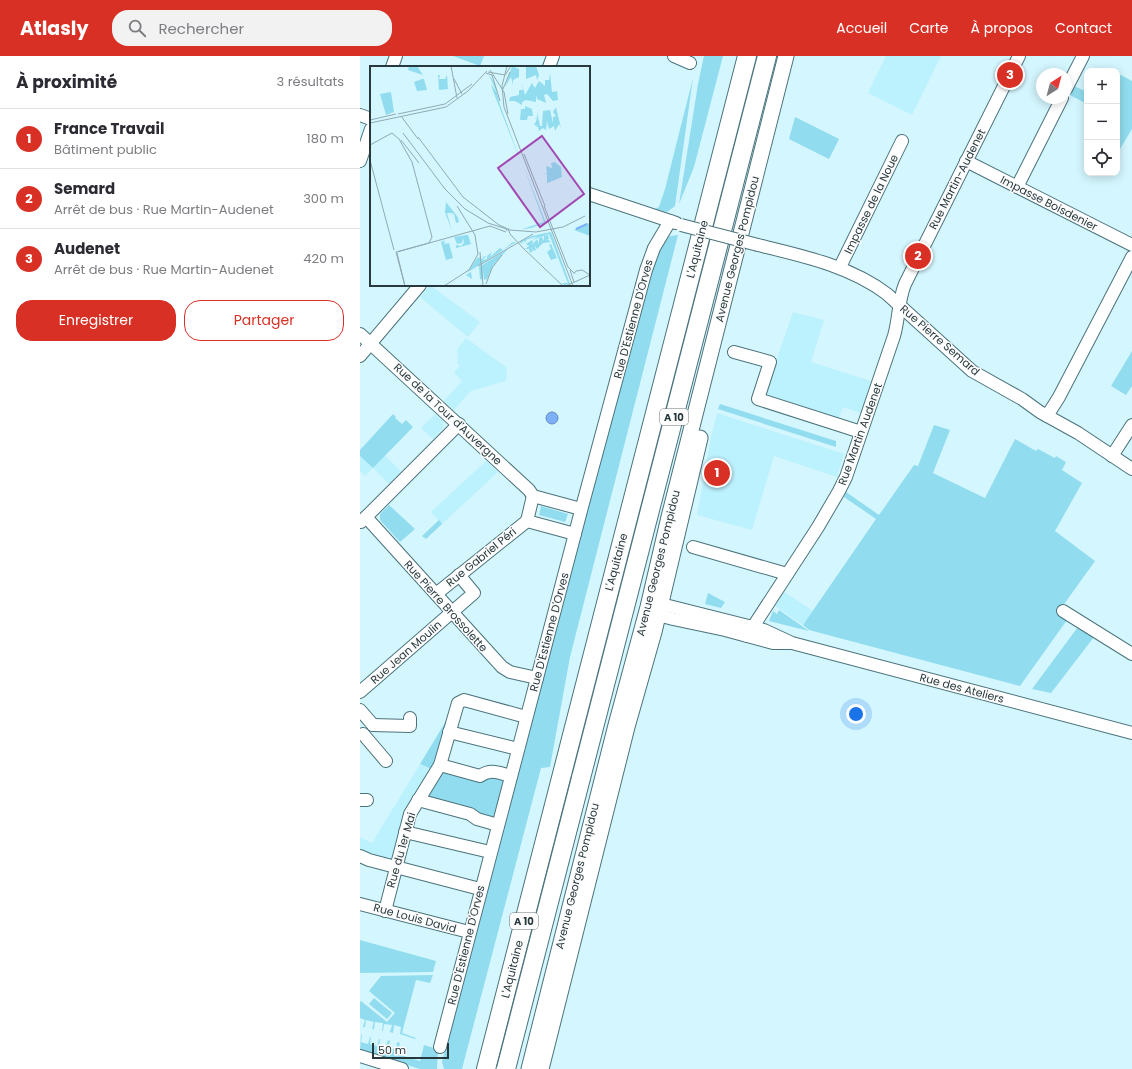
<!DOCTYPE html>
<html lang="fr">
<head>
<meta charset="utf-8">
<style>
  body { margin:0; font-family:Poppins,sans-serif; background:#f2f2f3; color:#2b2b33 }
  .controls { position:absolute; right:12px; top:12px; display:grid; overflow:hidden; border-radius:8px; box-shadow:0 2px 10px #0003 }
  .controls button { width:36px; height:36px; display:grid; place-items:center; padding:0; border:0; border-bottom:1px solid #e1e1e2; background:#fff; color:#2b2b33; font:20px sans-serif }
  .compass { position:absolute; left:676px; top:12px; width:36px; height:36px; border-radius:50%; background:#fff; box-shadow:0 2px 10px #0003; rotate:36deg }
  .scale { position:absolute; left:12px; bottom:10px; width:77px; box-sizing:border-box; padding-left:4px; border:2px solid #28393d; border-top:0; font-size:11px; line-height:14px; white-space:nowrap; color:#28393d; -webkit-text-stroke:3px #fcfcfc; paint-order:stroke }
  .you { position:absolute; left:496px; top:658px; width:14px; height:14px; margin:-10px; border:3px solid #fff; border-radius:50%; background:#1a73e8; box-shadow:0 0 0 6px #1a73e833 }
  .badge { display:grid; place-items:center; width:26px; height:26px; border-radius:50%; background:#d93025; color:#fff; font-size:13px; font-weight:700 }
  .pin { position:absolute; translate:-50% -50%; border:2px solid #fff; box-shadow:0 1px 4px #0006 }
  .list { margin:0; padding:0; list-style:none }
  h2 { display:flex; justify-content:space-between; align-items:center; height:52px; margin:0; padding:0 16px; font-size:17px }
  h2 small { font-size:13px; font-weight:400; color:#7c7c81 }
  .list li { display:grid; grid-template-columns:26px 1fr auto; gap:12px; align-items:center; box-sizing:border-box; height:60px; padding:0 16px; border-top:1px solid #e1e1e2 }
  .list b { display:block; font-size:15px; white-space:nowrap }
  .list p { margin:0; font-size:13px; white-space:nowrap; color:#7c7c81 }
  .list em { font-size:13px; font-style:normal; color:#7c7c81 }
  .actions { display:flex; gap:8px; padding:12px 16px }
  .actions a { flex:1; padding:9px 0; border:1px solid #d93025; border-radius:16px; text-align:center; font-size:14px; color:#d93025 }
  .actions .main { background:#d93025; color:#fff }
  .icon { flex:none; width:22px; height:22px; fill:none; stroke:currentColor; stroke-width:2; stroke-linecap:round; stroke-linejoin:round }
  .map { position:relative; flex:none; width:772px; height:1013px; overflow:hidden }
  header { display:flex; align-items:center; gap:24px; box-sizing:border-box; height:56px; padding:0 20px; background:#d93025; color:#fff }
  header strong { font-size:19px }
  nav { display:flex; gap:22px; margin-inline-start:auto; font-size:14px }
  .search { width:280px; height:36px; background:#f2f2f3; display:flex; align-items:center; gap:10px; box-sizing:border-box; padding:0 14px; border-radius:16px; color:#7c7c81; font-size:15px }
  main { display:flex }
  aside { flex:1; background:#fff }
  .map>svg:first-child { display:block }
  .built { fill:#bcf1fe }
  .green { fill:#91ddef }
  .water { fill:#7cb0f9; stroke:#638cc1 }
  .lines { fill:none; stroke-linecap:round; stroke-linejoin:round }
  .minor-casing { stroke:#4b737c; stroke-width:14 }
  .major-casing { stroke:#4b737c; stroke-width:17 }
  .highway-casing { stroke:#4b737c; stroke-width:20 }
  .minor { stroke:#fff; stroke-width:12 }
  .major { stroke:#fff; stroke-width:15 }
  .highway { stroke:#fff; stroke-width:18 }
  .minor-bridge-casing { stroke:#4b737c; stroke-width:14; stroke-linecap:butt }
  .highway-bridge-casing { stroke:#4b737c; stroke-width:20; stroke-linecap:butt }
  .minor-bridge { stroke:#fff; stroke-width:12 }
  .highway-bridge { stroke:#fff; stroke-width:18 }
  .labels { text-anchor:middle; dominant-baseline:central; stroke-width:3; stroke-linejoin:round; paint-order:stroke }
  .shield { fill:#fcfcfc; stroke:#687476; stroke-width:1 }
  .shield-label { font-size:10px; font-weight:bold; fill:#28393d }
  .street-label { font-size:11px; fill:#28393d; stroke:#fcfcfc }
  .inset-river { fill:none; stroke:#7cb0f9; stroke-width:2 }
  .inset-road { fill:none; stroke:#8faab1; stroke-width:1 }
  .view { fill:#a247b2; fill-opacity:0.15; stroke:#a247b2; stroke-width:2 }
  .inset-edge { fill:none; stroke:#28393d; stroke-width:2 }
</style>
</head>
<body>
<header>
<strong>Atlasly</strong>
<div class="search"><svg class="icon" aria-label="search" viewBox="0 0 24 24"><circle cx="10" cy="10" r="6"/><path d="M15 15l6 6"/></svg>Rechercher</div>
<nav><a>Accueil</a><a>Carte</a><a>À propos</a><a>Contact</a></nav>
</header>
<main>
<aside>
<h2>À proximité<small>3 résultats</small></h2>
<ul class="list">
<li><span class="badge">1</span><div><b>France Travail</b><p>Bâtiment public</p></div><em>180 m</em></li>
<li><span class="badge">2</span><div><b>Semard</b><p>Arrêt de bus · Rue Martin-Audenet</p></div><em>300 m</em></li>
<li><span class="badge">3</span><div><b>Audenet</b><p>Arrêt de bus · Rue Martin-Audenet</p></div><em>420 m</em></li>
</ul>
<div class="actions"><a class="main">Enregistrer</a><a>Partager</a></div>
</aside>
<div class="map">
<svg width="772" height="1013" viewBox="0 0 772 1013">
  <rect width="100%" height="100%" fill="#d4f6fe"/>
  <g class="built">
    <polygon points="526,0 581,0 552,59 508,37"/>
    <polygon points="70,229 120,266 108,281 60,241"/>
    <polygon points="433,256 464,264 451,306 511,325 501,357 483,351 478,364 461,359 461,356 405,338"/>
    <polygon points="106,282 147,312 146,325 111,335 94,354 84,345 102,325 94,317 100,309 97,307 98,305 97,294"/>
    <polygon points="357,357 484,398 477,421 414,400 392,474 337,459 351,381"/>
    <polygon points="75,358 83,365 83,372 73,383 61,372"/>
    <polygon points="24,399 41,415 29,428 13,412 5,420 0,415 0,400 13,412"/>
    <polygon points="126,405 138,416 82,468 71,456"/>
    <polygon points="424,536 453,555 443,569 415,550"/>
    <polygon points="60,708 69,713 43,761 33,802 29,804 0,795 0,781 12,787"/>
  </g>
  <g class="green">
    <polygon points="93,0 124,0 120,10"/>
    <polygon points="344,0 363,0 334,111 319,148 338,28"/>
    <polygon points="757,17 772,25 772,73 757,98"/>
    <polygon points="333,22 315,150 307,156 295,153 299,151 305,133"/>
    <polygon points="712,29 727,36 727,48 708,38"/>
    <polygon points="435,61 479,83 469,103 429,83"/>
    <polygon points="318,179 210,601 190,711 181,712 102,1013 84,1013 82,1006 86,989 198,559 204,543 221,469 286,228 304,181"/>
    <polygon points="772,295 772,330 766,339 751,330"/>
    <polygon points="360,348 476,385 476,391 358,353"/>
    <polygon points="33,358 36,361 35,362 42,368 46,364 53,371 13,412 0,400 0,394"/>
    <polygon points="574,369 590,374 573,417 625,442 655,383 676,395 678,393 695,402 696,400 706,406 702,414 722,427 695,475 735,505 697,558 707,564 660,630 449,574 443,569 516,463 484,441 486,436 519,459 554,409 558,410"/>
    <polygon points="29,449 55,473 40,486 20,464 20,458"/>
    <polygon points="181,450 208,458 205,466 179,459"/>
    <polygon points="79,464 82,468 66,483 62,480"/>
    <polygon points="348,537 365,546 361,552 345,548"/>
    <polygon points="419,554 449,575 409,565 413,555 417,558"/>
    <polygon points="718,571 734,581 691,637 672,633"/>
    <polygon points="89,660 76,706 71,713 60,708"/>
    <path d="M80 716 130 721 143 724 135 760C126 764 79 745 67 741Z"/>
    <polygon points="0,884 76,905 73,916 0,917"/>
    <polygon points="73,919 70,927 56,924 42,977 56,982 55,983 40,978 41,971 34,969 33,977 30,976 32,969 24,968 23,975 22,975 23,967 15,966 14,973 12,973 14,966 6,964 5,971 3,971 5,964 0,962 0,946 1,945 27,966 35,957 9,935 21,920"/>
    <polygon points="14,942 32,957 27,963 9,948"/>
    <polygon points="1,979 2,979 1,986 8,988 10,981 11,981 10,988 17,990 19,983 20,983 19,990 26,991 28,984 30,985 28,992 36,993 37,986 40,987 37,998 60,1005 64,989 74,992 78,994 77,1013 60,1013 0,994"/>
  </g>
  <circle class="water" cx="192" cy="362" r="6"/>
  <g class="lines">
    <g class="minor-casing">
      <g id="minor">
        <polyline points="314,0 330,7"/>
        <polyline points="32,11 36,0"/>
        <polyline points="189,11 193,0"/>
        <polyline points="706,33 723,0"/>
        <polyline points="0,59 11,63"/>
        <polyline points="0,105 11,73"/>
        <polyline points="606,105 772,189"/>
        <polyline points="657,131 702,42"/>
        <polyline points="229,138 316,167"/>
        <path d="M398 189C443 200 490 210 527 238L612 315 662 343 680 356 718 377 772 413"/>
        <polyline points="480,211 542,85"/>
        <polyline points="0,278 169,434 173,440"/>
        <polyline points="374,296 410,306 398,343 501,376"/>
        <polyline points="0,300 60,229"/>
        <polyline points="687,360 699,341 772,201"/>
        <polyline points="752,400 772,369"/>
        <polyline points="173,440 221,453"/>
        <polyline points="6,461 142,611 150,616 177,622"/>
        <polyline points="167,465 215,478"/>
        <polyline points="167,465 173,440"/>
        <polyline points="1,466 99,368"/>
        <polyline points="333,491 427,518"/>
        <polyline points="76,538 167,465"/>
        <polyline points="293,549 301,548 404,574 432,587 772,677"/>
        <polyline points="292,554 298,559 313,563 365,574 413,587 429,587"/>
        <polyline points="703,555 772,598"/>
        <path d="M387 580 458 471 479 435 486 421 534 280C539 263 538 245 545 228L659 0"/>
        <polyline points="0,636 114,537 99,519"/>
        <polyline points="0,654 13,669"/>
        <polyline points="13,669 50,670 50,662"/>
        <polyline points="89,676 158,693"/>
        <polyline points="3,678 26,705"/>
        <path d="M80 709 120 720C131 712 139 717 151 720"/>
        <polyline points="0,744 7,744"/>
        <polyline points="58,744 110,758 117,763 138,769"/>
        <polyline points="45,776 130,796"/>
        <polyline points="0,800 9,804 120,833"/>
        <polyline points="0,848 109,876"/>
        <polyline points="25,855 50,758 80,709 98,647 104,644 166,661"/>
        <polyline points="80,991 222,451 286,214 294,192 310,165"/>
        <polyline points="0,1000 42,1013"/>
      </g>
    </g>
    <g class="major-casing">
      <g id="major">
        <polyline points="169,1013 256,669 288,551 309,461 426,0"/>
        <polyline points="181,1013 267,671 294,576 340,382"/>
      </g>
    </g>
    <g class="highway-casing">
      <g id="highway">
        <polyline points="221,722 407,0"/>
        <polyline points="126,1013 387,0"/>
      </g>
    </g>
    <use href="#minor" class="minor"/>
    <use href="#major" class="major"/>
    <use href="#highway" class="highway"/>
    <g class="minor-bridge-casing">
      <polyline id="minor-bridge" points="321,169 398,189"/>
    </g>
    <g class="highway-bridge-casing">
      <polyline id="highway-bridge" points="146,1013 221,722"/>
    </g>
    <use href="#minor-bridge" class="minor-bridge"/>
    <use href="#highway-bridge" class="highway-bridge"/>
  </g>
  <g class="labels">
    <g class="shield">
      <rect x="300" y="353" width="28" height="16" rx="3"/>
      <rect x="150" y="857" width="28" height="16" rx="3"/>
    </g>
    <g class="shield-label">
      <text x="314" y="361">A 10</text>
      <text x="164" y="865">A 10</text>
    </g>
    <g class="street-label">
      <text transform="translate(597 123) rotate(-63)">Rue Martin-Audenet</text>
      <text transform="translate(689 147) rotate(27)">Impasse Boisdenier</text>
      <text transform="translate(511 148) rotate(-64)">Impasse de la Noue</text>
      <text transform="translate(337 193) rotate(-76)">L'Aquitaine</text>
      <text transform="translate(377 193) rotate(-76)">Avenue Georges Pompidou</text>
      <text transform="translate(273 263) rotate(-75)">Rue D'Estienne D'Orves</text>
      <text transform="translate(580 284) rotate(41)">Rue Pierre Semard</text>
      <text transform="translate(88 358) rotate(43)">Rue de la Tour d'Auvergne</text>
      <text transform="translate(500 378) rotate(-70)">Rue Martin Audenet</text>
      <text transform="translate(121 501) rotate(-39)">Rue Gabriel Péri</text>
      <text transform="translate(256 506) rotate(-75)">L'Aquitaine</text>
      <text transform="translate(298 507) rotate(-76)">Avenue Georges Pompidou</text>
      <text transform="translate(86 550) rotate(48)">Rue Pierre Brossolette</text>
      <text transform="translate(189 576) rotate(-75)">Rue D'Estienne D'Orves</text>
      <text transform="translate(46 596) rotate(-41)">Rue Jean Moulin</text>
      <text transform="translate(602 632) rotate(15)">Rue des Ateliers</text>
      <text transform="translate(41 794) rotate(-74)">Rue du 1er Mai</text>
      <text transform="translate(217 820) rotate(-76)">Avenue Georges Pompidou</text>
      <text transform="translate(55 862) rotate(15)">Rue Louis David</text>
      <text transform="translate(106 889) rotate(-76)">Rue D'Estienne D'Orves</text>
      <text transform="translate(152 913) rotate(-76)">L'Aquitaine</text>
    </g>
  </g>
  <g transform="translate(10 10)">
    <rect width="220" height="220" fill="#d4f6fe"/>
    <path d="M39 0H47L53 9 38 4ZM142 0 149 3V11L143 14V19L141 11 135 21ZM156 0H166L169 9 167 14 166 9 156 13ZM118 7 125 18 127 27 130 39 152 99 123 25 121 18 127 27ZM180 7 182 26 187 25 188 34 183 35 177 28 174 29 176 37 167 33 166 29V36L156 34 152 36V39L145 35H139L140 31 149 29V24H153L152 18 155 29 162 17 165 22 169 15 175 20V14H179ZM68 9H70L69 13H75L77 9 78 23 69 24ZM52 13H54L57 24 47 25 44 16ZM21 26 24 46 16 49 10 28ZM155 40 162 43 163 50H158L157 54H150L151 43H155ZM186 41 191 62 189 58 185 65 184 60 179 63 177 55 176 64 173 62 169 65 168 61 165 60 168 59H164L167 53 164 52H167V46L170 60H172L173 45 180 44 183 57V51L186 50 183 46ZM185 96 191 101 192 111 175 118 177 117V108L174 107H177L176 100 182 102 181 97ZM153 99 176 157 161 162 152 163 174 156ZM76 136 90 154 88 152 89 156 86 157 84 148 80 149 84 147H77L82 165 75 146ZM218 157 220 159V170L204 164ZM181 166 200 218 194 219 192 217H198L194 207 185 210 194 207 179 168 162 174 163 176 162 179 167 173 169 178V172L172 171 174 175V170L178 169 179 173H177L181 176 173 177 167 183 164 179 166 184 164 185 161 181 163 185 160 187 159 183H155L159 180 156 178 168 170 156 174 155 177 154 175 152 176 153 178 149 176 162 170ZM96 169H98L101 178 86 182V179L91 180 94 177 93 172 92 177 87 178 84 171ZM75 174 73 177 77 176 73 179 79 177 83 192 76 194 71 176ZM143 176H146L98 206 107 192 111 191 112 196V193L114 192 112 191 116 190 113 194 117 193V190L122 186 120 191 130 182 133 184ZM181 178 187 192 181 194 177 186 181 183 179 179ZM138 183 124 198 117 213 114 214 113 204V214L110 213 109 201 101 206 102 213 96 209Z" fill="#91ddef"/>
    <path class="inset-river" d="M206 163 217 158"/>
    <path class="inset-road" d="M81 0 87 32M137 0 132 20 134 41 203 220M120 4 134 26 138 48M118 6 135 9 141 0M116 7 122 9 130 35M84 13 92 28M133 23 140 6M28 48 75 38 102 18M31 50 48 73M0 54 26 48M0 57 76 41 98 25 117 5M33 67 75 123 95 143 118 157 140 164 166 166 193 161 215 150M48 71 93 131 129 159 136 162 137 165M31 74 49 97M0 79 22 67 29 73 42 96 62 171 59 177 26 186 35 220M154 88 175 140M0 94 24 184M174 140 198 201 204 207M138 162 140 168 153 182 193 220M27 186 120 160 136 166M110 186 113 220M27 187 35 220M108 200 163 168M200 204 204 216M204 208 206 205 212 204 220 209M116 218 122 202 132 189M74 220 99 204 108 188 105 169 87 140M196 220 220 209"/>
    <path class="view" d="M172 70 214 128 170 161 128 102Z"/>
    <rect width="220" height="220" class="inset-edge"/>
  </g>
</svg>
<div class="controls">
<button>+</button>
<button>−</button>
<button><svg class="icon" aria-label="locate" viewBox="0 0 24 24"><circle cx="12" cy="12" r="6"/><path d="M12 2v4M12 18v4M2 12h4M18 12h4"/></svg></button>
</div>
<svg class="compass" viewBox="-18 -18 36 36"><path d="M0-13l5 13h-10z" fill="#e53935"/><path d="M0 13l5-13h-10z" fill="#7c7c81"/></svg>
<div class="scale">50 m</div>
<div class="you"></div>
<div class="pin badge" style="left:357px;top:417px">1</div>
<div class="pin badge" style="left:558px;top:200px">2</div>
<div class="pin badge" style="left:650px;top:19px">3</div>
</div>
</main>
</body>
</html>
